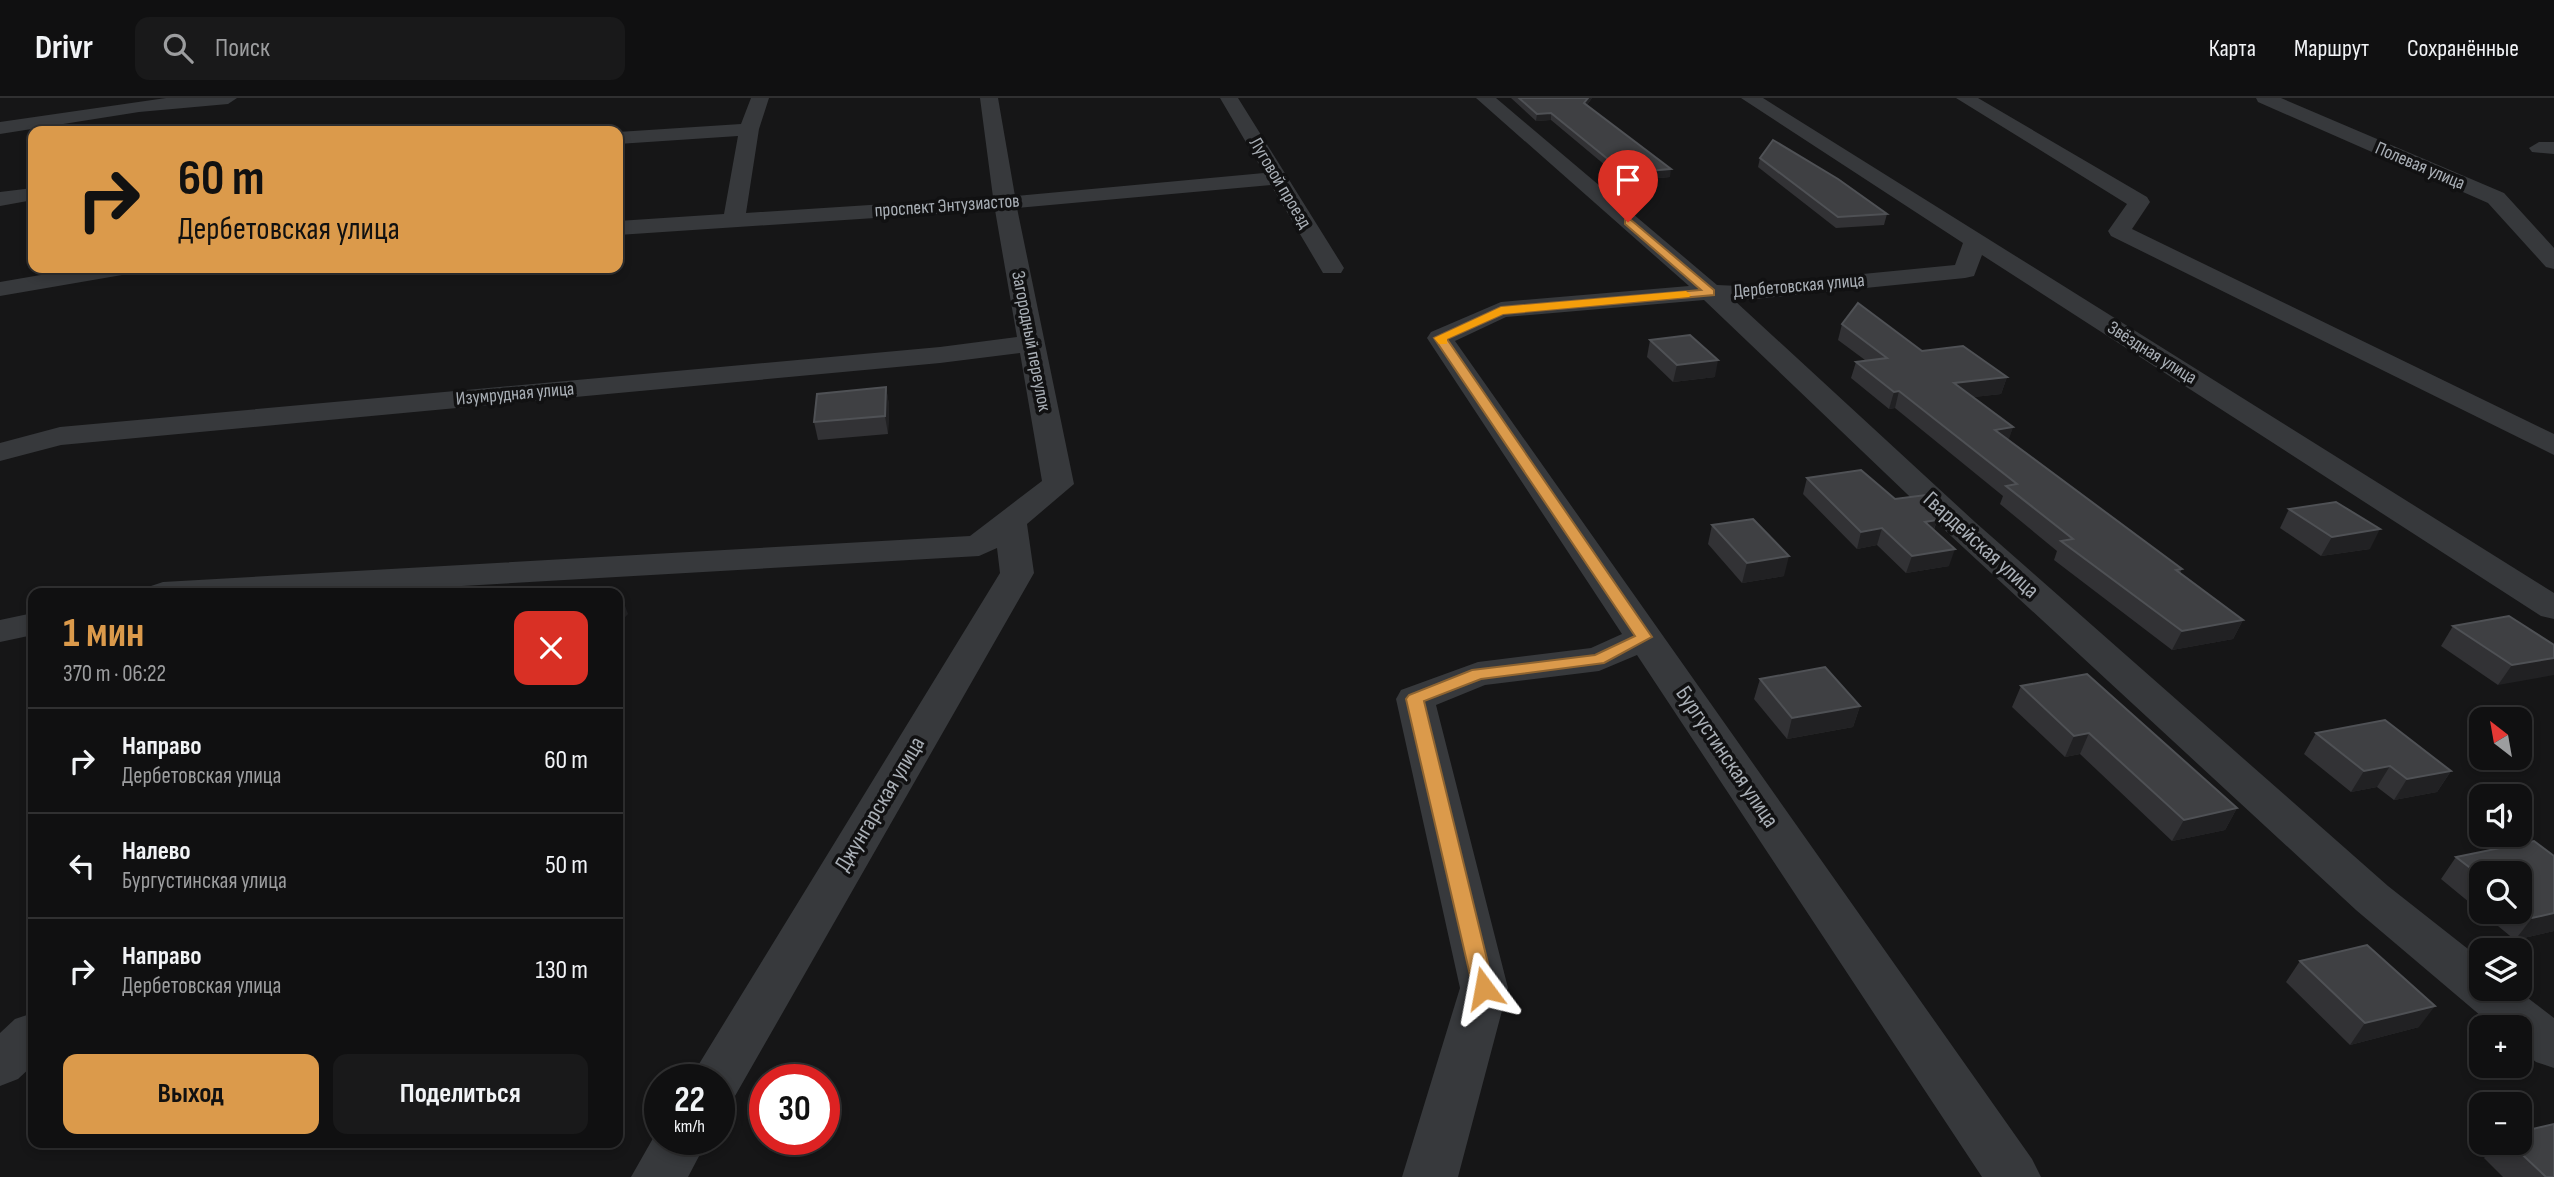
<!DOCTYPE html>
<html lang="ru">
<head>
<meta charset="utf-8">
<style>
  :root { --surface:#101011; --page:#19191a; --text:#f1f3f6; --muted:#9c9d9f; --line:#303031; --accent:#db9a4b }
  body { margin:0; font-family:"Sofia Sans Condensed",sans-serif; background:var(--page); color:var(--text); height:100vh; display:flex; flex-direction:column; font-size:26px; white-space:nowrap }
  * { box-sizing:border-box; margin:0 }
  p { font-size:23px; color:var(--muted) }
  .icon { flex:none; width:38px; height:38px; fill:none; stroke:currentColor; stroke-width:2; stroke-linecap:round; stroke-linejoin:round }
  .map { position:relative; flex:1; overflow:hidden }
  .drawer { position:absolute; left:28px; top:490px; width:595px; height:560px; display:flex; flex-direction:column; background:var(--surface); border-radius:14px; box-shadow:0 4px 10px #0003,0 0 0 2px var(--line) }
  .drawer>* { flex:none }
  .banner { position:absolute; left:28px; top:28px; width:595px; height:147px; border-radius:14px; box-shadow:0 4px 10px #0003,0 0 0 2px var(--line); background:#db9a4b; color:#111; overflow:hidden }
  .needle { width:46px; rotate:329deg }
  .fabs { position:absolute; left:2469px; top:609px; display:grid; gap:14px }
  .fabs a { display:grid; place-items:center; width:63px; height:63px; border-radius:14px; background:var(--surface); box-shadow:0 4px 10px #0003,0 0 0 2px var(--line); font-size:35px }
  .speed { position:absolute; left:644px; top:966px; display:flex; gap:14px; font-size:35px; font-weight:700; text-align:center }
  .speed>* { display:grid; place-content:center; width:91px; height:91px; border-radius:50%; background:var(--surface); box-shadow:0 4px 10px #0003,0 0 0 2px var(--line); line-height:1 }
  .speed small { font-size:18px; font-weight:400 }
  .speed .limit { border:10px solid #d22; background:#fff; color:#111 }
  .pin { position:absolute; display:grid; place-items:center; width:60px; height:60px; color:#fff; margin:-72px -30px; border-radius:50% 50% 50% 0; rotate:-45deg; box-shadow:0 0 7px #0007 }
  .pin .icon { rotate:45deg }
  .me { position:absolute; width:77px; margin:-38px; rotate:347deg; stroke-linejoin:round; filter:drop-shadow(0 0 5px #0008) }
  .turn { display:flex; align-items:center; gap:24px; height:147px; padding:0 35px; font-size:32px }
  .turn .icon { width:91px; height:91px; stroke-width:2.5 }
  .turn b { display:block; font-size:49px; line-height:60px }
  .round { display:grid; place-items:center; flex:none; width:74px; height:74px; border-radius:14px; background:var(--page) }
  .summary { display:flex; align-items:center; justify-content:space-between; height:119px; padding:0 35px }
  h1 { font-size:42px; font-weight:700; line-height:52px; color:var(--accent) }
  .action { display:flex; gap:14px; margin-top:auto; padding:14px 35px }
  .action a { flex:1; height:80px; border-radius:14px; background:var(--accent); color:#111; font-size:28px; font-weight:700; line-height:80px; text-align:center }
  .action a+a { background:var(--page); color:var(--text) }
  ul { padding:0; list-style:none }
  li { display:flex; align-items:center; gap:21px; height:105px; padding:0 35px; border-top:2px solid var(--line) }
  li div { flex:1 }
  li b { display:block; font-size:26px }
  li em { font-style:normal }
  header { display:flex; align-items:center; gap:42px; box-sizing:border-box; height:98px; padding:0 35px; background:var(--surface); border-bottom:2px solid var(--line) }
  header strong { font-size:33px }
  nav { display:flex; gap:38px; margin-inline-start:auto; font-size:24px }
  .search { width:490px; height:63px; background:var(--page); display:flex; align-items:center; gap:18px; box-sizing:border-box; padding:0 24px; border-radius:14px; color:var(--muted); font-size:26px }
  .map>svg:first-child { display:block }
  .lines { fill:none; stroke-linecap:round; stroke-linejoin:round }
  .street { fill:#37393c; fill-rule:evenodd }
  .wall { fill:#323235; fill-rule:evenodd }
  .shaded-wall { fill:#212123 }
  .building { fill:#3f4043; stroke:#4f5155; stroke-width:2 }
  .route { fill:#db9a4b; stroke:#8e6431; stroke-width:2 }
  .slow { fill:#f59e0b }
  .labels { text-anchor:middle; dominant-baseline:central; stroke-width:7; stroke-linejoin:round; paint-order:stroke }
  .far-street-label { font-size:19px; fill:#a9afb6; stroke:#111112 }
  .street-label { font-size:23px; fill:#a9afb6; stroke:#111112 }
</style>
</head>
<body>
<header>
<strong>Drivr</strong>
<div class="search"><svg class="icon" aria-label="search" viewBox="0 0 24 24"><circle cx="10" cy="10" r="6"/><path d="M15 15l6 6"/></svg>Поиск</div>
<nav><a>Карта</a><a>Маршрут</a><a>Сохранённые</a></nav>
</header>
<div class="map">
<svg width="2554" height="1079" viewBox="0 0 2554 1079">
  <rect width="100%" height="100%" fill="#161617"/>
  <g class="lines">
    <g class="street">
      <polygon points="166,0 237,0 228,6 139,14 0,36 0,24"/>
      <polygon points="751,0 769,0 759,31 746,115 993,99 980,0 998,0 1015,98 1264,75 1220,0 1238,0 1344,170 1341,175 1323,175 1271,87 1017,110 1074,386 1027,426 1034,475 735,998 719,1003 719,982 691,982 699,966 1000,475 997,450 979,458 340,495 145,495 151,488 163,484 970,438 1042,383 1020,255 940,265 61,347 0,363 0,345 60,329 940,249 1017,239 995,112 618,137 618,123 724,116 738,38 618,46 618,34 741,26"/>
      <polygon points="1476,0 1496,0 1717,187 1739,188 1955,167 1963,145 1741,0 1763,0 2554,495 2554,521 2541,518 1982,157 1974,178 1965,180 1735,203 1975,424 2388,788 2482,862 2482,891 2516,891 2554,920 2554,970 2536,964 2520,951 2520,929 2494,929 2356,812 1951,438 1704,202 1506,219 1455,243 2032,1061 2041,1079 1982,1079 1637,557 1599,573 1485,587 1436,607 1508,890 1458,1079 1402,1079 1460,890 1396,601 1401,592 1478,564 1591,550 1622,536 1427,240 1431,234 1501,204 1689,188"/>
      <polygon points="1956,0 1978,0 2147,99 2150,104 2132,131 2554,336 2554,357 2111,138 2108,133 2127,106"/>
      <polygon points="2256,0 2281,0 2504,95 2554,150 2554,171 2546,169 2488,105 2258,4"/>
      <polygon points="2539,44 2554,44 2554,56 2532,54 2529,50"/>
      <polygon points="33,90 33,102 0,108 0,94"/>
      <polygon points="81,170 134,170 131,175 122,177 0,198 0,184"/>
      <polygon points="33,515 33,537 0,544 0,522"/>
      <polygon points="33,915 33,967 18,981 0,988 0,935 15,921"/>
      <polygon points="660,1028 660,1041 708,1041 688,1079 631,1079"/>
    </g>
  </g>
  <g class="wall">
    <polygon points="1511,0 1592,0 1587,7 1670,79 1624,83 1551,22 1536,23"/>
    <polygon points="1760,60 1887,116 1884,127 1836,130 1758,69"/>
    <polygon points="1842,226 1922,253 2007,279 2001,296 1973,299 2013,329 2008,342 2182,471 2180,475 2243,522 2233,541 2172,552 2054,462 2057,453 2000,406 2003,398 1895,310 1889,311 1851,280 1856,264 1865,262 1838,242"/>
    <polygon points="1650,242 1715,279 1673,284 1647,259"/>
    <polygon points="886,289 889,307 888,336 818,342 814,324"/>
    <polygon points="1807,380 1895,401 1937,422 1934,432 1949,468 1906,475 1877,447 1857,451 1803,396"/>
    <polygon points="2289,411 2370,451 2321,458 2280,430"/>
    <polygon points="1712,427 1784,478 1742,485 1708,446"/>
    <polygon points="2453,528 2554,547 2498,587 2441,548"/>
    <polygon points="1760,581 1860,608 1853,629 1787,641 1754,601"/>
    <polygon points="2021,588 2237,710 2225,732 2172,743 2080,656 2065,659 2012,609"/>
    <polygon points="2316,635 2451,673 2437,694 2394,702 2377,689 2351,694 2304,656"/>
    <path d="M2534,743l20,15v75l-39,9 -74,-61 15,-22zM2482,775h38v39h-38z"/>
    <polygon points="2300,863 2419,929 2350,947 2286,884"/>
    <polygon points="2497,1045 2520,1045 2554,1079 2503,1079 2484,1060"/>
  </g>
  <g class="shaded-wall">
    <polygon points="1588,0 1592,0 1584,11 1584,5"/>
    <polygon points="1551,15 1551,22 1536,23 1537,16"/>
    <polygon points="1671,71 1670,79 1624,83 1625,75"/>
    <polygon points="1718,262 1715,279 1673,284 1677,267"/>
    <polygon points="2007,279 2001,296 1949,302 1954,285"/>
    <polygon points="886,289 889,307 888,336 885,318"/>
    <polygon points="1899,293 1895,310 1889,311 1894,294"/>
    <polygon points="2013,329 2007,347 1995,332"/>
    <polygon points="1937,422 1931,439 1925,424"/>
    <polygon points="1882,430 1877,447 1857,451 1861,434"/>
    <polygon points="2380,431 2370,451 2321,458 2332,439"/>
    <polygon points="1955,451 1949,468 1906,475 1912,458"/>
    <polygon points="1789,458 1784,478 1742,485 1747,465"/>
    <polygon points="621,497 628,516 618,527 618,500"/>
    <polygon points="2243,522 2233,541 2172,552 2182,533"/>
    <polygon points="2554,560 2554,577 2498,587 2512,567"/>
    <polygon points="1860,608 1853,629 1787,641 1792,620"/>
    <polygon points="2089,635 2080,656 2065,659 2074,638"/>
    <polygon points="2390,668 2377,689 2351,694 2364,673"/>
    <polygon points="2451,673 2437,694 2394,702 2407,681"/>
    <polygon points="2237,710 2225,732 2172,743 2184,722"/>
    <polygon points="2554,815 2554,833 2515,842 2532,820"/>
    <polygon points="2435,908 2419,929 2350,947 2365,925"/>
  </g>
  <g class="building">
    <polygon points="1519,0 1588,0 1584,5 1671,71 1625,75 1551,15 1537,16"/>
    <polygon points="1773,42 1838,81 1887,116 1838,119 1760,60"/>
    <polygon points="1858,205 1922,253 1963,248 2007,279 1954,285 2013,329 1995,332 2182,471 2176,472 2243,522 2182,533 2061,443 2073,441 2006,388 2017,386 1899,293 1894,294 1856,264 1887,260 1842,226"/>
    <polygon points="1690,237 1718,262 1677,267 1650,242"/>
    <polygon points="886,289 885,318 814,324 817,296"/>
    <polygon points="1861,372 1895,401 1926,397 1934,403 1937,422 1925,424 1955,451 1912,458 1882,430 1861,434 1807,380"/>
    <polygon points="2336,404 2380,431 2332,439 2289,411"/>
    <polygon points="1753,421 1789,458 1747,465 1712,427"/>
    <polygon points="561,489 610,495 555,495"/>
    <polygon points="2509,518 2554,547 2554,560 2512,567 2453,528"/>
    <polygon points="1825,569 1860,608 1792,620 1760,581"/>
    <polygon points="2087,576 2237,710 2184,722 2089,635 2074,638 2021,588"/>
    <polygon points="2385,622 2451,673 2407,681 2390,668 2364,673 2316,635"/>
    <polygon points="2534,743 2554,758 2554,815 2532,820 2520,810 2520,775 2482,775 2482,779 2456,759"/>
    <polygon points="2367,847 2435,908 2365,925 2300,863"/>
    <polygon points="2554,1026 2554,1079 2546,1079 2510,1045 2520,1045 2520,1034"/>
  </g>
  <polygon class="route" points="1625,122 1631,122 1714,192 1714,197 1503,216 1447,241 1652,539 1604,565 1481,581 1424,603 1494,890 1491,896 1484,898 1476,896 1473,890 1406,601 1409,597 1472,572 1595,557 1635,538 1434,240 1501,209 1701,192 1625,126"/>
  <polygon class="slow" points="1686,193 1691,197 1689,199 1503,216 1447,241 1447,246 1439,246 1434,240 1501,209"/>
  <g class="labels">
    <g class="far-street-label">
      <text transform="translate(2420 68) rotate(23)">Полевая улица</text>
      <text transform="translate(1280 85) rotate(59)">Луговой проезд</text>
      <text transform="translate(947 108) rotate(-4)">проспект Энтузиастов</text>
      <text transform="translate(1799 188) rotate(-5)">Дербетовская улица</text>
      <text transform="translate(1031 243) rotate(79)">Загородный переулок</text>
      <text transform="translate(2152 255) rotate(32)">Звёздная улица</text>
      <text transform="translate(515 296) rotate(-5)">Изумрудная улица</text>
    </g>
    <g class="street-label">
      <text transform="translate(1981 447) rotate(42)">Гвардейская улица</text>
      <text transform="translate(1727 659) rotate(56)">Бургустинская улица</text>
      <text transform="translate(880 706) rotate(-59)">Джунгарская улица</text>
    </g>
  </g>
</svg>
<div class="fabs">
<a><svg class="needle" viewBox="-14 -14 28 28"><path d="M0-13l5 13h-10z" fill="#e53935"/><path d="M0 13l5-13h-10z" fill="#9c9d9f"/></svg></a>
<a><svg class="icon" aria-label="sound" viewBox="0 0 24 24"><path d="M4 9h4l5-4v14l-5-4H4zM17 9q2 3 0 6"/></svg></a>
<a><svg class="icon" aria-label="search" viewBox="0 0 24 24"><circle cx="10" cy="10" r="6"/><path d="M15 15l6 6"/></svg></a>
<a><svg class="icon" aria-label="layers" viewBox="0 0 24 24"><path d="M12 4l9 5-9 5-9-5zM3 14l9 5 9-5"/></svg></a>
<a>+</a>
<a>−</a>
</div>
<div class="speed"><div>22<small>km/h</small></div><div class="limit">30</div></div>
<div class="pin" style="left:1628px;top:124px;background:#d93025"><svg class="icon" aria-label="arrive" viewBox="0 0 24 24"><path d="M6 21V4h12l-3 4 3 4H6"/></svg></div>
<svg class="me" style="left:1484px;top:890px" viewBox="-20 -20 40 40"><path d="M0-17L14 15 0 8-14 15z" fill="#db9a4b" stroke="#fff" stroke-width="4"/></svg>
<div class="banner">
<div class="turn"><svg class="icon" aria-label="right" viewBox="0 0 24 24"><path d="M7 20v-9h11M14 6l5 5-5 5"/></svg><div><b>60 m</b>Дербетовская улица</div></div>
</div>
<section class="drawer">
<div class="summary"><div><h1>1 мин</h1><p>370 m · 06:22</p></div><a class="round" style="background:#d93025;color:#fff"><svg class="icon" aria-label="close" viewBox="0 0 24 24"><path d="M6 6l12 12M18 6L6 18"/></svg></a></div>
<ul>
<li><svg class="icon" aria-label="right" viewBox="0 0 24 24"><path d="M7 20v-9h11M14 6l5 5-5 5"/></svg><div><b>Направо</b><p>Дербетовская улица</p></div><em>60 m</em></li>
<li><svg class="icon" aria-label="left" viewBox="0 0 24 24"><path d="M17 20v-9H6M10 6l-5 5 5 5"/></svg><div><b>Налево</b><p>Бургустинская улица</p></div><em>50 m</em></li>
<li><svg class="icon" aria-label="right" viewBox="0 0 24 24"><path d="M7 20v-9h11M14 6l5 5-5 5"/></svg><div><b>Направо</b><p>Дербетовская улица</p></div><em>130 m</em></li>
</ul>
<div class="action"><a>Выход</a><a>Поделиться</a></div>
</section>
</div>
</body>
</html>
